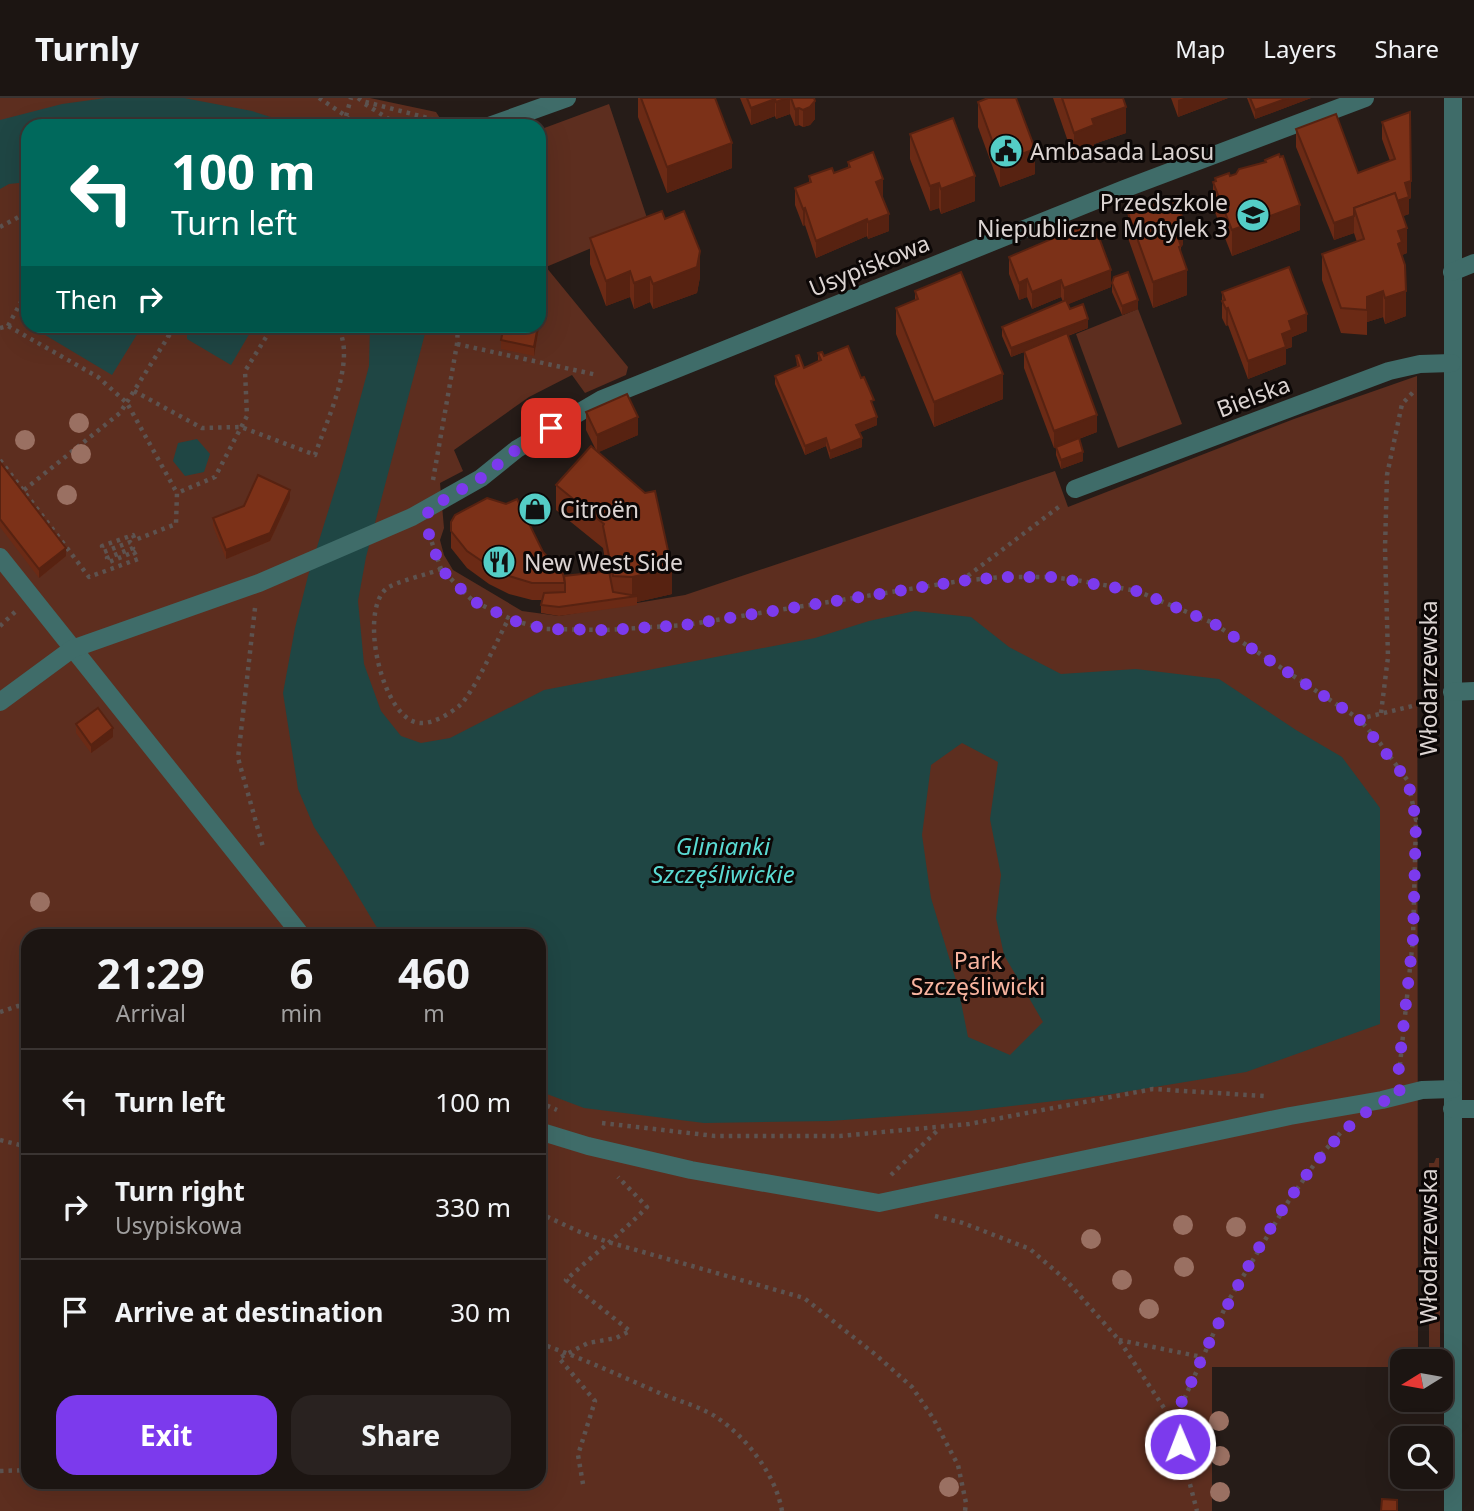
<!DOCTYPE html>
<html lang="en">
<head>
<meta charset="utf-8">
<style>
  :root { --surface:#1c1512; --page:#292220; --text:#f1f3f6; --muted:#a09f9f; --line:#3a3432; --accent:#7c3aed }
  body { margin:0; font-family:"Noto Sans",sans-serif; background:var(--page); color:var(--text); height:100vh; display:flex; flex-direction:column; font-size:26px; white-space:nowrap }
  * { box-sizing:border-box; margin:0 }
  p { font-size:23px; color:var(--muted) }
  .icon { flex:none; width:38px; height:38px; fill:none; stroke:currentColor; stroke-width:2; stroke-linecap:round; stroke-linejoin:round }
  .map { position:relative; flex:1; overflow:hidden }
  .details { position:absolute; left:21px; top:831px; width:525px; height:560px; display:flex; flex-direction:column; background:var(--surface); border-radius:21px; box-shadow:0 7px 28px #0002,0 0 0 2px var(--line) }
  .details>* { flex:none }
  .hud { position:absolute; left:21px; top:21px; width:525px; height:214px; border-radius:21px; box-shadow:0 7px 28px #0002,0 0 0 2px var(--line); background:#00695c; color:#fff; overflow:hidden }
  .needle { width:46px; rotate:259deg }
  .fabs { position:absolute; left:1390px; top:1251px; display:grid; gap:14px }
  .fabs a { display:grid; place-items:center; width:63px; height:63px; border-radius:14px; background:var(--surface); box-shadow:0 7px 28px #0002,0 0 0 2px var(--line); font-size:35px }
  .pin { position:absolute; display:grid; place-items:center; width:60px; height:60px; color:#fff; margin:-30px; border-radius:14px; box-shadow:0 4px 10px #0006 }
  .me { position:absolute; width:77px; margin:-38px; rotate:359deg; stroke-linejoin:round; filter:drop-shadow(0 0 5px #0008) }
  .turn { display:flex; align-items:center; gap:24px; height:147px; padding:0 35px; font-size:32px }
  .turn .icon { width:91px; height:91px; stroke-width:2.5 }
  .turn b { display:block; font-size:49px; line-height:60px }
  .then { display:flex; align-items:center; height:66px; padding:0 35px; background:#0003; gap:14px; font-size:26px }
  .eta { display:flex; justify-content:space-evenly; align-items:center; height:119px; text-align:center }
  .eta b { font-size:42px; font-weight:700; line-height:49px }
  .button { display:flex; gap:14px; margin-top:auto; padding:14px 35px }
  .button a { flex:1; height:80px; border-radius:21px; background:var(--accent); color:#fff; font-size:28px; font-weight:700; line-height:80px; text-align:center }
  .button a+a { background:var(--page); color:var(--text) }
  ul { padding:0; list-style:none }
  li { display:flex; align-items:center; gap:21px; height:105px; padding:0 35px; border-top:2px solid var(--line) }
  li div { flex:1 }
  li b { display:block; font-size:26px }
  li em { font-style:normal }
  header { display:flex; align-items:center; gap:42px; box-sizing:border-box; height:98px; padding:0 35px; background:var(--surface); border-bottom:2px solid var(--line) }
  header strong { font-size:33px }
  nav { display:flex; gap:38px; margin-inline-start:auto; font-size:24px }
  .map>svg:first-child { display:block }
  .green { fill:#5d2e1f; fill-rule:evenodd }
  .water { fill:#1f4644; fill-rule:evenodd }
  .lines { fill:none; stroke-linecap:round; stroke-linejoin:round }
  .path { stroke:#5d5350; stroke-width:4.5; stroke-dasharray:3.5 5; stroke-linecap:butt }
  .minor { stroke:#3f6c69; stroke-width:18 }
  .tree { fill:#9a7062 }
  .wall { fill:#6b2a15 }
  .shaded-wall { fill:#572211 }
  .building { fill:#7c3118; stroke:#572211; stroke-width:2 }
  .route { stroke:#7c3aed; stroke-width:12; stroke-dasharray:0 21.6 }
  .labels { text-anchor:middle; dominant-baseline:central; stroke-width:6; stroke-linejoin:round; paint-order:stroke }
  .poi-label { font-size:23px; fill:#dcd4d2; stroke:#0c0706; text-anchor:start }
  .street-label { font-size:23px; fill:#dcd4d2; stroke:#0c0706 }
  .park-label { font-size:23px; fill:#f8b49f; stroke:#0c0706 }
  .water-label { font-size:24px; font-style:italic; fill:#5adad3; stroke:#0c0706 }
</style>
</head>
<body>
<header>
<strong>Turnly</strong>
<nav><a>Map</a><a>Layers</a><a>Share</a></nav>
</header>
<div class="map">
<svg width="1474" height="1413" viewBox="0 0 1474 1413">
  <rect width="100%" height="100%" fill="#261c18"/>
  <g class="green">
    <path d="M0,0h370l66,14 9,14h-417v200h511v-196l70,-26 40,120 -103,43 82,100 -2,8 -41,18 -13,-18 -43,22 -75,53 9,21 -23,12 4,45 -4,12 4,15 9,15 69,41 37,5 126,-21 370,-124 13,36 226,-88 123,-43 1,985 -16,1v5h-190v144h-1212zM28,838h511v546h-511z"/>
    <polygon points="1138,211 1182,326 1118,350 1076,236"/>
    <polygon points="1436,1060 1439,1060 1439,1108 1429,1120 1429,1065 1434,1065"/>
    <polygon points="1429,1199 1440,1213 1440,1263 1429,1263"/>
  </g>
  <g class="water">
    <polygon points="106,0 184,0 252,13 299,28 28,28 28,84 9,86 0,91 0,22 62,6"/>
    <polygon points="30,228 137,228 141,230 112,277"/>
    <polygon points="187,228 254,228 231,267 187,241"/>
    <path d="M370,228h57l-61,231 -8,44 6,63 17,47 20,25 20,7 29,-5 94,-48 271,-52 54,-17 46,-10 56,6 38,30 52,27 75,-5 83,10 77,51 46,27 38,51v216l-134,48 -140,23 -137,16 -139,10 -126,2 -120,-15 -45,-17v-155h-157l-39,-65 -29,-44 -16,-38 -15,-96 12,-65 13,-52 33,-106 28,-104zM962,645l36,19 -8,57 11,56 -5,43 8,37 39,67 -33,33 -42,-18 -10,-50 -27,-89 -9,-63 9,-70z"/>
    <polygon points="197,341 210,356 204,374 185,378 173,363 178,345"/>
  </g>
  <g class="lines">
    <g class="path">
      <polyline points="319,0 346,18 355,28"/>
      <polyline points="358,0 362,3 459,28"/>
      <polyline points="365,6 400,28"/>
      <polyline points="346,18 351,0"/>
      <polyline points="0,129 28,114"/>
      <polyline points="8,228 28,191"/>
      <polyline points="152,228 169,238"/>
      <polyline points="0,230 8,228 98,279 127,305 177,395"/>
      <polyline points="457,246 597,277"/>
      <path d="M134,293l68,37 39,-1 74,28c11,-34 43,-96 22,-129"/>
      <polyline points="0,362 89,479 138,461 134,454 109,464 107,460 133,450 130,444 104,454 102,448 133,437 135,442 176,426 177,395 215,379 247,318 245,273 273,228"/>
      <polyline points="433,382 457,246 458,228"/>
      <polyline points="24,392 120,315 175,228"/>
      <polyline points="429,436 441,471 473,503 515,523 545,531 606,532 685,527 960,483 1002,479 1051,479 1076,482 1137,493 1213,525 1359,621 1380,645 1408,683 1416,722 1422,722"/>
      <path d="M441,471c-12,5 -47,13 -55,20 -28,24 -3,132 34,134 13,1 29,-9 39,-17 15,-13 39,-68 50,-88"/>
      <polyline points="961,483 1060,408"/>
      <polyline points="255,510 238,660 263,749"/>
      <polyline points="0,528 15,514"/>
      <polyline points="1381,615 1388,559 1385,450 1387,377 1402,306 1416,291"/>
      <polyline points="1359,621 1421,606"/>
      <polyline points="0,914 18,908 28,909"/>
      <polyline points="1399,976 1413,841 1416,722"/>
      <polyline points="539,1004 557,1012"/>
      <polyline points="602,1025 715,1038 840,1038 969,1026 1153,991 1264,998"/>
      <polyline points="0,1042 28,1049"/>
      <polyline points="891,1077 940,1030"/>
      <polyline points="539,1115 580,1134 608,1144 804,1200 876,1257 912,1289 933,1320 958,1367 966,1405 965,1413"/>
      <polyline points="935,1118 963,1125 1030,1151 1067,1183 1119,1242 1174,1325 1197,1413"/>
      <polyline points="1119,1242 1202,1259"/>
      <path d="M539,1245c43,15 84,34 125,52 18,7 40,13 55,24 29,20 57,57 63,92"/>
      <polyline points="1174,1324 1227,1205 1288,1104 1320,1058 1342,1033"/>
      <polyline points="0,1373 28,1372"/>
      <path d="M583,1386l-5,-29 17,-54 -36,-43 29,-15 28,-5 14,-7 -64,-51c27,-25 56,-47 81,-73l-29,-30"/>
    </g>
    <g class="minor">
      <polyline points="1453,0 1453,1413"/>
      <polyline points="489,28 567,0"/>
      <polyline points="1452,174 1474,165"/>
      <polyline points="1075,391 1389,273 1420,266 1452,265"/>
      <polyline points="0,459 302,838"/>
      <polyline points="1452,594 1474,593"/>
      <polyline points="0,604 72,551 259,485 412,419 481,380 517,351 602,301 1124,91 1365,0"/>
      <polyline points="1452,1011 1474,1011"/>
      <polyline points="539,1033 588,1048 691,1072 879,1105 1290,1018 1382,1002 1422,992 1453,991"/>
    </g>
  </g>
  <g class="tree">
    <circle cx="79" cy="325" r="10"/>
    <circle cx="25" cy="342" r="10"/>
    <circle cx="81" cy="356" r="10"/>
    <circle cx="67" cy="397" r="10"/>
    <circle cx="40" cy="804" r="10"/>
    <circle cx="1183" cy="1127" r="10"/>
    <circle cx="1236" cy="1129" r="10"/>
    <circle cx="1091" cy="1141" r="10"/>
    <circle cx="1184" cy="1169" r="10"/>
    <circle cx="1122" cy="1182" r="10"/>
    <circle cx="1149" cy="1211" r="10"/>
    <circle cx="1219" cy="1323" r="10"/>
    <circle cx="1220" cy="1358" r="10"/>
    <circle cx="949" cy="1389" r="10"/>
    <circle cx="1220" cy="1394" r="10"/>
  </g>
  <g class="wall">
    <polygon points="638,0 715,0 732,70 667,95 638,19"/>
    <polygon points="740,0 814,0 815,21 810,27 803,29 799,27 795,28 790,16 776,21 775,18 751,27"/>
    <polygon points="1053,0 1123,0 1126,35 1094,46 1094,53 1074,61"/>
    <polygon points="1171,0 1228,0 1178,19"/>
    <polygon points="1247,0 1311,0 1255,21"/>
    <polygon points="978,4 1035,76 1000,89 978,29"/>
    <polygon points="1382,24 1411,100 1409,101 1409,116 1403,118 1407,155 1402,157 1406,218 1385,226 1383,219 1367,224 1367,237 1341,235 1322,182 1322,156 1357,144 1354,135 1334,142 1296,49 1296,31 1358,75 1390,63 1382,41"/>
    <polygon points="910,36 975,103 941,116 939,110 930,113 910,61"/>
    <polygon points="1265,62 1300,132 1232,158 1213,109 1213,84 1215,83 1215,80 1230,78 1265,64"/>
    <polygon points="848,64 883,98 882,99 889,133 868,141 867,138 816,160 805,127 803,128 795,107 795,90 809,85 809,78 834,75 848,70"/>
    <polygon points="1128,115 1183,147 1181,148 1181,155 1187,197 1153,210 1128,140"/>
    <polygon points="665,121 700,179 697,195 653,211 650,204 634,211 630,199 606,208 590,166 590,140"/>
    <polygon points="1009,159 1111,189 1068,206 1070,211 1088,230 1068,238 1097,334 1079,341 1083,363 1061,371 1056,357 1056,349 1054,350 1024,270 1024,254 1011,259 1002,238 1002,229 1063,204 1061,199 1032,211 1027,199 1019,202 1009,176"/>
    <polygon points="1112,185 1138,211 1122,217 1112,194"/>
    <polygon points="915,193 1003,301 934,329 896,236 896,210 915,202"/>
    <polygon points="1222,194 1307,233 1292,239 1292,249 1286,251 1286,266 1248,281 1228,227 1226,228 1222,220"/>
    <polygon points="539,229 534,258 501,251 501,242"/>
    <polygon points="818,255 824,258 874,310 877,327 860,334 862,349 830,361 826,348 805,357 775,286 775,278 797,269 796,258 804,270 818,264"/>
    <polygon points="586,314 638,337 598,354 672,496 637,504 637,507 559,518 541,515 541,507 542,502 532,502 509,496 489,486 467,470 451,450 451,424 543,454 564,478 607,473 603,450 556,412 556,387 596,352 586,332"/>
    <polygon points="0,364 66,458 39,480 0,429"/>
    <polygon points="290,400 270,443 226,461 213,428 213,420"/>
    <polygon points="76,626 113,639 91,655 76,635"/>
  </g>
  <g class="shaded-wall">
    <polygon points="787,0 790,0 790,16 776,21 776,4"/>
    <polygon points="1184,0 1228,0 1178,19 1178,2"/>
    <polygon points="1288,0 1311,0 1255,21 1255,12"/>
    <polygon points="775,1 775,18 751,27 751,10"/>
    <polygon points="815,3 815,21 810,27 803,29 803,12"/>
    <polygon points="1126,9 1126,35 1094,46 1094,53 1074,61 1074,35 1092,21"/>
    <polygon points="799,10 799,27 795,28 795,11"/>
    <polygon points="732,45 732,70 667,95 667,69"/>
    <polygon points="1035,51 1035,76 1000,89 1000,64"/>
    <polygon points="975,78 975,103 941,116 941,91"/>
    <polygon points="883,81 883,98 876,101 876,84"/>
    <polygon points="1411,83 1411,100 1409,101 1409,116 1361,133 1405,85"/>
    <polygon points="939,85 939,110 930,113 930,88"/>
    <polygon points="1300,107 1300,132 1232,158 1232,132"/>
    <polygon points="805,110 805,127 803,128 803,111"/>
    <polygon points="889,116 889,133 868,141 868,124"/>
    <polygon points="1354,118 1354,135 1334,142 1334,125"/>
    <polygon points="867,121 867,138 816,160 816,143"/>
    <polygon points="1183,122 1183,147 1173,151 1173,126"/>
    <polygon points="1407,130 1407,155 1402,157 1402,170 1398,172 1398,133"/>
    <polygon points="700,153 700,179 697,195 653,211 653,186"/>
    <polygon points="1111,172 1111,189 1064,208 1064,190"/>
    <polygon points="1187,172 1187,197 1153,210 1153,184"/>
    <polygon points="630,173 630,199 606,208 606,183"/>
    <polygon points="650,179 650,204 634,211 634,185"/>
    <polygon points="1027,181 1027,199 1019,202 1019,185"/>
    <polygon points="1061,182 1061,199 1032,211 1032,194"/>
    <polygon points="1383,193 1383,219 1367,224 1367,199"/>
    <polygon points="1406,193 1406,218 1385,226 1385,200"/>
    <polygon points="1138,202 1138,211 1122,217 1122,208"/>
    <polygon points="1228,210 1228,227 1226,228 1226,211"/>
    <polygon points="1307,216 1307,233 1292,239 1292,249 1286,251 1286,266 1248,281 1248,263 1289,223"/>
    <polygon points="539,220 539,229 534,258 534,249 538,228 539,228"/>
    <polygon points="1088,221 1088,230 1011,259 1011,250"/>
    <polygon points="1003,276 1003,301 934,329 934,304"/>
    <polygon points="1097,317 1097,334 1054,350 1054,333"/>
    <polygon points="638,319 638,337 597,355 597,337"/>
    <polygon points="877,319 877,327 856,336 856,327"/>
    <polygon points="826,340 826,348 805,357 805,348"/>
    <polygon points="862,340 862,349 830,361 830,353"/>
    <polygon points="1083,354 1083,363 1061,371 1061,362"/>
    <polygon points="290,392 290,400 270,443 226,461 226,452"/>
    <polygon points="66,450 66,458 39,480 39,471"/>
    <polygon points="672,471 672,496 637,504 637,498 632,499 632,479"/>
    <polygon points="113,630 113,639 91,655 91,647"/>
  </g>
  <g class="building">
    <polygon points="641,0 715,0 732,45 667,69"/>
    <polygon points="747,0 787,0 776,4 775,1 751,10"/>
    <polygon points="791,0 814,0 815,3 810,9 803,12 799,10 795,11"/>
    <polygon points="988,0 1016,0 1035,51 1000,64 978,4"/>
    <polygon points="1062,0 1123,0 1126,9 1092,21 1094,27 1074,35"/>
    <polygon points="1250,0 1288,0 1255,12"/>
    <polygon points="1410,14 1411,83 1405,85 1409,99 1397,103 1395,95 1354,110 1354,118 1334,125 1296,31 1336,16 1358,75 1395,61 1382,24"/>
    <polygon points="953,20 975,78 941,91 939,85 930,88 910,36"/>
    <polygon points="873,54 883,81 876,84 889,116 868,124 867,121 816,143 805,110 803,111 795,90 811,84 809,78 832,70 834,75 850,69 848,64"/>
    <polygon points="1279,56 1280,59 1283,58 1300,107 1232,132 1213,84 1216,83 1215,80 1229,75 1230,78 1236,76 1239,71 1266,64 1265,62"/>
    <polygon points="1395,95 1407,130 1398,133 1402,144 1398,146 1405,167 1406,193 1385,200 1383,193 1367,199 1367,212 1341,210 1322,156 1364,141 1354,110"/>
    <polygon points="1175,98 1183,122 1173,126 1181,148 1179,149 1187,172 1153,184 1128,115"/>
    <polygon points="662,113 665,121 684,113 700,153 697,169 653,186 650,179 634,185 630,173 606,183 590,140"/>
    <polygon points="1089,125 1093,135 1097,134 1111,172 1064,190 1061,182 1032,194 1027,181 1019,185 1009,159"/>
    <polygon points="1289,169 1307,216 1289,223 1292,232 1282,236 1286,249 1248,263 1228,210 1226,211 1222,203 1225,202 1222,194"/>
    <polygon points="961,174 1003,276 934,304 896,210 918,201 915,193"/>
    <polygon points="1128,174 1138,202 1122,208 1112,185 1114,179"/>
    <polygon points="1066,202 1070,211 1083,206 1088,221 1011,250 1002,229"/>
    <polygon points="504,228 538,228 534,249 501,242"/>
    <polygon points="1067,235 1097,317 1054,333 1024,253"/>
    <polygon points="848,248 861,280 864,279 874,302 871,303 877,319 856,327 862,340 830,353 826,340 805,348 775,278 799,268 796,258 799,257 804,270 821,262 818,255 822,254 824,258"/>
    <polygon points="627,296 638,319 597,337 586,314"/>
    <polygon points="1079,340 1083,354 1061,362 1056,349"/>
    <polygon points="591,348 645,395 655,393 672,471 632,479 613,478 603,428 604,426 556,387"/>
    <polygon points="0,364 66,450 39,471 0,421"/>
    <polygon points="258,377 290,392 270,435 226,452 213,420 244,408"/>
    <polygon points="487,400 506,406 517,401 543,454 563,476 565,485 532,485 509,478 489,468 467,453 451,433 451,424 455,417"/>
    <polygon points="609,473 613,494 637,498 559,509 541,507 544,495 565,494 565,485 564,478"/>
    <polygon points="98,610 113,630 91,647 76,626"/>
    <polygon points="1382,1401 1397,1402 1397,1413 1381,1413"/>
  </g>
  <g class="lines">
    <path class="route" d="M551,330l-34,21 -36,29 -53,31 1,26 12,34 32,32 42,20 30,8 61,1 79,-5 275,-44 42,-4h49l86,14 76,32 146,96 49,62 8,39 -3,119 -15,137 2,19c-81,21 -173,205 -205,279 -4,10 -21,40 -21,49 0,6 4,15 6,21"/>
  </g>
  <defs>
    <symbol id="civic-disc" viewBox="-11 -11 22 22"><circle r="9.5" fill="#54cdc6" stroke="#0c0706"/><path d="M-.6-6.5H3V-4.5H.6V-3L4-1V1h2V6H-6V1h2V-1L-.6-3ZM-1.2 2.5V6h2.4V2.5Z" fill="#111"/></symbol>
    <symbol id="school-disc" viewBox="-11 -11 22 22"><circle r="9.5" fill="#54cdc6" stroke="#0c0706"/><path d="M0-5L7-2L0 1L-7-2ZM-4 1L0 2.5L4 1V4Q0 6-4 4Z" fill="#111"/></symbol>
    <symbol id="shop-disc" viewBox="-11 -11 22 22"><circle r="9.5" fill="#54cdc6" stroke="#0c0706"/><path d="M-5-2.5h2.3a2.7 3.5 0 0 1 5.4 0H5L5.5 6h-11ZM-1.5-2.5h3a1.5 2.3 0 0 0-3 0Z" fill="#111"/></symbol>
    <symbol id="restaurant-disc" viewBox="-11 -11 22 22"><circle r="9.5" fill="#54cdc6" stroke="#0c0706"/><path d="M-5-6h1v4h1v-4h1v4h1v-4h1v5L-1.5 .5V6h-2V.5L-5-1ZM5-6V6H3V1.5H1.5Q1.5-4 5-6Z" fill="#111"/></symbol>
  </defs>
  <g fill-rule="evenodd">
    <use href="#civic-disc" x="987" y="34" width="38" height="38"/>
    <use href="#school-disc" x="1234" y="98" width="38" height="38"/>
    <use href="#shop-disc" x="516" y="392" width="38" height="38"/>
    <use href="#restaurant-disc" x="480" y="445" width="38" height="38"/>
  </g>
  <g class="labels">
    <g class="poi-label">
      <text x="1030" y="53">Ambasada Laosu</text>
      <text x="1228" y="104" text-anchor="end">Przedszkole<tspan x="1228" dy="26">Niepubliczne Motylek 3</tspan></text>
      <text x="560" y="411">Citroën</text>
      <text x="524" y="464">New West Side</text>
    </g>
    <g class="street-label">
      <text transform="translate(869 167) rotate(-22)">Usypiskowa</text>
      <text transform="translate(1253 298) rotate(-21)">Bielska</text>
      <text transform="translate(1428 580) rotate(-90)">Włodarzewska</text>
      <text transform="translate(1428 1148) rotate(-90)">Włodarzewska</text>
    </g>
    <g class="park-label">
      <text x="978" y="862">Park<tspan x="978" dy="26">Szczęśliwicki</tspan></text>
    </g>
    <g class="water-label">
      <text x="723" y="747">Glinianki<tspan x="723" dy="28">Szczęśliwickie</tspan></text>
    </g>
  </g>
</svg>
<div class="fabs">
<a><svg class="needle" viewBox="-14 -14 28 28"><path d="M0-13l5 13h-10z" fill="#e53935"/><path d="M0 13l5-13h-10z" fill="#a09f9f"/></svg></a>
<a><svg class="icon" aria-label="search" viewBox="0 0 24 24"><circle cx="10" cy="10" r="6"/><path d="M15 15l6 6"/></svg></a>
</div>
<div class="pin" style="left:551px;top:330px;background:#d93025"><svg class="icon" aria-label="arrive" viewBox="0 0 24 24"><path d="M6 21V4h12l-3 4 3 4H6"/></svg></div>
<svg class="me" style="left:1180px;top:1346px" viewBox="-20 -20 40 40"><circle r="17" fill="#7c3aed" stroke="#fff" stroke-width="3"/><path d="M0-11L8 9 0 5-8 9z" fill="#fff"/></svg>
<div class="hud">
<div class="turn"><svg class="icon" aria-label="left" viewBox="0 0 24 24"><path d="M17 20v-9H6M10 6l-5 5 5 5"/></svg><div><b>100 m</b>Turn left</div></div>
<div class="then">Then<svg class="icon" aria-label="right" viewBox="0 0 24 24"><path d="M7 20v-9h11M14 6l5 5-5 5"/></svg></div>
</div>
<section class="details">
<div class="eta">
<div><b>21:29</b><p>Arrival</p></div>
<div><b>6</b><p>min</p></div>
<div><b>460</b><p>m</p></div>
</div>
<ul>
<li><svg class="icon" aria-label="left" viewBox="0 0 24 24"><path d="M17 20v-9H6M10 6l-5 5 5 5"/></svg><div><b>Turn left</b></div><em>100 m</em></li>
<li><svg class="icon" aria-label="right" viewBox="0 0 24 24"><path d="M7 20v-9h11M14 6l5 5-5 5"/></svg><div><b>Turn right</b><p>Usypiskowa</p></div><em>330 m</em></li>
<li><svg class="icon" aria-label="arrive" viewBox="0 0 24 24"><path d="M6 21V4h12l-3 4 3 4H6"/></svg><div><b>Arrive at destination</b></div><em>30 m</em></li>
</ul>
<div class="button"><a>Exit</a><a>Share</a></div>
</section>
</div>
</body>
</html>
